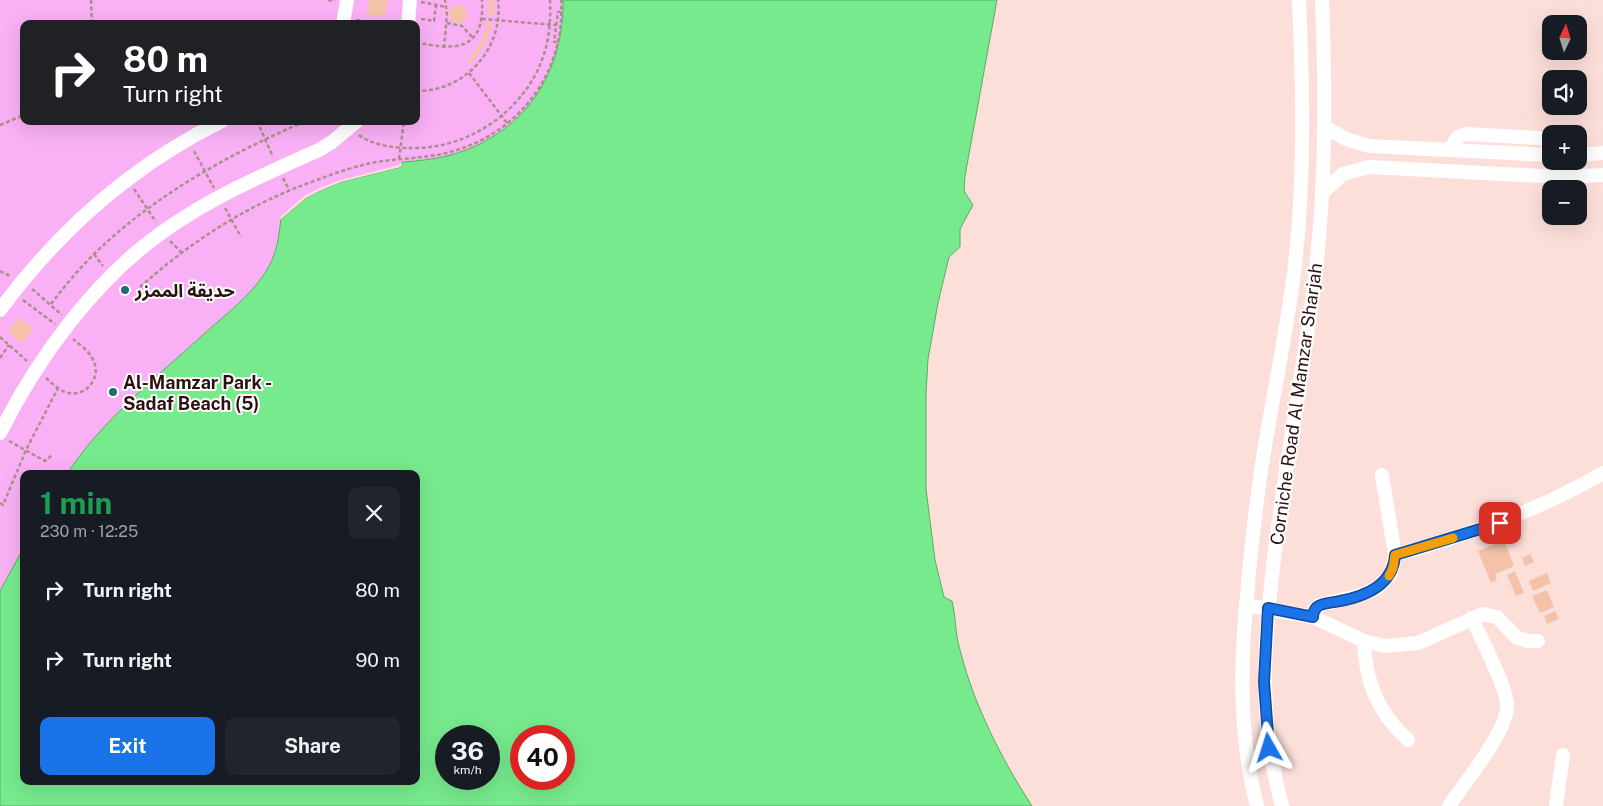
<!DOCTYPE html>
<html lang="en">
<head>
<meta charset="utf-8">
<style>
  :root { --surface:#171b24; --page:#20242c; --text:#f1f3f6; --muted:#9ea1a6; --accent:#1a73e8 }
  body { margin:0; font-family:"Public Sans","Noto Sans Arabic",sans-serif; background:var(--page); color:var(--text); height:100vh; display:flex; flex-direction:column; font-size:19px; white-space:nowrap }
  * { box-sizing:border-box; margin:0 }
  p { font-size:16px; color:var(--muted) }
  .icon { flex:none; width:28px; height:28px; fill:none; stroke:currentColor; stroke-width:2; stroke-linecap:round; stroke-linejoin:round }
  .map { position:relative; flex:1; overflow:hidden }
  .sheet { position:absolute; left:20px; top:470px; width:400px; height:315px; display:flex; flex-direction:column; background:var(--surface); border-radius:10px; box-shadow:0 5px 20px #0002 }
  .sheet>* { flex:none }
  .banner { position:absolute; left:20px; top:20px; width:400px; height:105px; border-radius:10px; box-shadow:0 5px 20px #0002; background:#202124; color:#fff; overflow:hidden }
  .needle { width:32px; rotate:4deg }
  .tools { position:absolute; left:1542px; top:15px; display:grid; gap:10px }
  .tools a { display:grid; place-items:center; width:45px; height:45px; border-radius:10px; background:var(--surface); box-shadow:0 5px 20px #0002; font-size:25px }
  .speed { position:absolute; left:435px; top:725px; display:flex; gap:10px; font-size:25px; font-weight:700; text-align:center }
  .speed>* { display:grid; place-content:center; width:65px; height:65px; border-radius:50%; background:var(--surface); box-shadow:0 5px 20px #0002; line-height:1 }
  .speed small { font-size:12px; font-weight:400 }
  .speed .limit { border:8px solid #d22; background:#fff; color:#111 }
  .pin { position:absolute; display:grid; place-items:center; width:42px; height:42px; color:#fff; margin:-21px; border-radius:10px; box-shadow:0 2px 8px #0006 }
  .me { position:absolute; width:55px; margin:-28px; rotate:354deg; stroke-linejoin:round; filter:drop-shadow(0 0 4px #0008) }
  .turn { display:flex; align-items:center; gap:18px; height:105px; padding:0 20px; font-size:22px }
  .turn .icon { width:65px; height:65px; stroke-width:2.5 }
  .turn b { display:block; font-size:35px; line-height:42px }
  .round { display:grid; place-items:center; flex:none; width:52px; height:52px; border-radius:10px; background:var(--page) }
  .headline { display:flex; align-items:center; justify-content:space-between; height:85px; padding:0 20px }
  h1 { font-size:30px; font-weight:700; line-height:38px; color:#1e9e55 }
  .action { display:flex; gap:10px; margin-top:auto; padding:10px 20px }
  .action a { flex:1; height:58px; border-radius:10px; background:var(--accent); color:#fff; font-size:20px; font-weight:700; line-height:58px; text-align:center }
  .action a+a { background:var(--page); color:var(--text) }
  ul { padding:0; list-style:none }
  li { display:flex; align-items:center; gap:15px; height:70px; padding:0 20px }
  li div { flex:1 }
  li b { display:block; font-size:19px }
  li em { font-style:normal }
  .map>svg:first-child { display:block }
  .green { fill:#f9b0f5; fill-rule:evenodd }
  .water { fill:#77ea8d; stroke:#60a967; fill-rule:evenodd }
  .pier { fill:#fddfda }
  .building { fill:#f3c2a9 }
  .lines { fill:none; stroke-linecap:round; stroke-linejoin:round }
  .path { stroke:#ab8f8b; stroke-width:2.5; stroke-dasharray:4 2.5; stroke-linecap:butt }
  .minor { stroke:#fff; stroke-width:14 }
  .route-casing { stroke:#114b97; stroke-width:12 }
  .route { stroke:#1a73e8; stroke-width:9 }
  .slow { stroke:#f59e0b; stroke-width:9 }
  .poi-dot { fill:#1f6a74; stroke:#fff; stroke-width:2 }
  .labels { text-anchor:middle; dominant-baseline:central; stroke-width:4; stroke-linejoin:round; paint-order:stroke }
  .poi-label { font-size:18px; font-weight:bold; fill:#2b120f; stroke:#fff; text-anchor:start }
  .street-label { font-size:18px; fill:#2b120f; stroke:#fff }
</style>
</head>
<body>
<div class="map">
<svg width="1603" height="806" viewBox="0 0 1603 806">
  <rect width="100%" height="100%" fill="#fddfda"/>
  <path class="green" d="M0,0h563c1,74 -39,134 -111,155 -16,4 -33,5 -50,7l-1,5 -120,52c-2,14 -3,28 -9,41 -13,29 -43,52 -67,73 -45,41 -105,89 -138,141h-43v73l-24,44zM24,24h392v97h-392z"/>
  <path class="water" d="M563,0h434l-32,176 -1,15 9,14 -13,24v18l-11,10 -11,46 -10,56 -2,35v95l9,71 9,37 8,4c4,16 3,33 8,49 14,55 41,108 72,156h-1032v-215l24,-44v234h392v-307h-349c33,-52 93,-100 138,-141 24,-21 54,-44 67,-73 6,-13 7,-27 9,-41l25,-21 16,-8 19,-8 60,-15 1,-5c17,-1 33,-3 49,-7 73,-21 113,-81 112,-155zM446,736h43v43h-43zM521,736h43v43h-43z"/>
  <polygon class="pier" points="402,162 401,167 341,182 322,190 306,198 281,219 279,218 304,196 321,187 341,180 399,165"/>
  <g class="building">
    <polygon points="369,0 387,0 385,17 367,15"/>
    <polygon points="488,0 494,0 494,15 488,14"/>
    <circle cx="458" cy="14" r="9"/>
    <polygon points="488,21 493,22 486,43 471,64 468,61 482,40"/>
    <polygon points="19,318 33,329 22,343 8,332"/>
    <polygon points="1504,540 1514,566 1495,574 1497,580 1491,583 1478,551"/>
    <polygon points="1530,554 1534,562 1525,566 1522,558"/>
    <polygon points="1515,571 1524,593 1516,596 1507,575"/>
    <polygon points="1547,573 1551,583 1533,591 1529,581"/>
    <polygon points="1547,590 1554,607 1540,613 1532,596"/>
    <polygon points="1555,611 1559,619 1547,624 1544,616"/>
  </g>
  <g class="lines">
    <g class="path">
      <polyline points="91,0 92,24"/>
      <polyline points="328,0 335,1"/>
      <polyline points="421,2 446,7"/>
      <polyline points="421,19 434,21 436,5"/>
      <polyline points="482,19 556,25"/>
      <polyline points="356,20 382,24"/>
      <polyline points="447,23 462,26 472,37"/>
      <path d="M416,42c39,9 69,9 66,-42"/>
      <polyline points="557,42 554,42 558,12 561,12"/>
      <polyline points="444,48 447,14 445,0"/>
      <polyline points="469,73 507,123"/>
      <path d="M416,91c49,1 88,-43 82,-91"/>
      <polyline points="257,121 273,157"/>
      <polyline points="0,125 24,115"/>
      <path d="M359,135c13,10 35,13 51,13 56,2 112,-35 132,-88 7,-18 9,-40 8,-60"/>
      <polyline points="194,151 214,188"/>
      <polyline points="399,159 404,121"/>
      <polyline points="283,178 289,190"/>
      <polyline points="134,189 156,222"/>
      <polyline points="225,208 241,237"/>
      <polyline points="170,241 181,252"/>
      <polyline points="94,254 103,266"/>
      <polyline points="0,271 10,276"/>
      <path d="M140,287c53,-47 110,-84 177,-107 18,-7 36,-13 54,-17 26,-5 53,-4 79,-11 69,-18 116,-80 111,-152"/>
      <polyline points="32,289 62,315"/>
      <polyline points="23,300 55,324"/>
      <path d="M51,304c13,-17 27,-34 42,-49 60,-59 136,-101 213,-134"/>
      <polyline points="0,337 27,361"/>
      <polyline points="0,358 9,345"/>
      <path d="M46,378c6,5 13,13 22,15 20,4 35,-18 24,-35 -4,-8 -13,-14 -19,-19"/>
      <polyline points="9,441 45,461 52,455"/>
      <polyline points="0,503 3,505 26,450 58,388"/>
    </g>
    <g class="minor">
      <polyline points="343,24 347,0"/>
      <polyline points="408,24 410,0"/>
      <polyline points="1325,127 1346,139 1369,146 1551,155"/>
      <polyline points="1450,149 1458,137 1465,134 1538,138 1546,139 1551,144"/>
      <polyline points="1579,155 1603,153"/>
      <polyline points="1323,192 1343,174 1369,167 1561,177 1603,175"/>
      <path d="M0,310c59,-80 133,-145 222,-189"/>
      <path d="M0,433c37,-74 95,-154 164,-202 48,-34 101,-57 155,-81l13,-8 25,-21"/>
      <path d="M1395,555c73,-20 143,-44 208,-82"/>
      <polyline points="1246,605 1313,617 1364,641 1385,646 1418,643 1483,614 1497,617 1516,637 1527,641 1538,641"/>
      <polyline points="1313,617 1314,610 1320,605 1361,595 1377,588 1391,574 1395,555 1382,475"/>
      <path d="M1364,641c1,40 14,72 44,99"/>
      <path d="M1257,806c-18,-69 -17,-141 -10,-211 4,-46 9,-92 16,-137 10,-62 23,-123 31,-185 11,-91 9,-182 5,-273"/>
      <path d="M1282,806c-23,-86 -19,-152 -9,-239 10,-89 27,-177 39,-266 14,-101 14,-199 10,-301"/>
      <path d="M1449,806c15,-23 60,-76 58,-102 -2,-21 -26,-65 -35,-86"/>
      <polyline points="1556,806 1563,755"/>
    </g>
  </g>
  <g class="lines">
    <defs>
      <path id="route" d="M1269,748l-5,-66 4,-74 45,9c0,-4 1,-7 4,-10 6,-5 16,-4 23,-6 26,-5 53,-16 55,-46l105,-32"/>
    </defs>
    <use href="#route" class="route-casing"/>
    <use href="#route" class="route"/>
    <polyline class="slow" points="1389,576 1393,568 1395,555 1453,538"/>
  </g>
  <g class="poi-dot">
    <circle cx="125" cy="290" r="5"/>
    <circle cx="113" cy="392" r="5"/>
  </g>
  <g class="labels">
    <g class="poi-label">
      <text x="135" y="290">حديقة الممزر</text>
      <text x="123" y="382">Al-Mamzar Park -<tspan x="123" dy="21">Sadaf Beach (5)</tspan></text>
    </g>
    <g class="street-label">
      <text transform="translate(1296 404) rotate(-82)">Corniche Road Al Mamzar Sharjah</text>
    </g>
  </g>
</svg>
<div class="tools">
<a><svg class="needle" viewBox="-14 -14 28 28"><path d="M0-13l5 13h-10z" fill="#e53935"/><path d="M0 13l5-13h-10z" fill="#9ea1a6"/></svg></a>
<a><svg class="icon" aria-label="sound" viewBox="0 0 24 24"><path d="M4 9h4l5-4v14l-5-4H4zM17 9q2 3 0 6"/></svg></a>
<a>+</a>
<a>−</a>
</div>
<div class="speed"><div>36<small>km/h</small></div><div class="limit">40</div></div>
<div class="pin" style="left:1500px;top:523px;background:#d93025"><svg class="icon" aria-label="arrive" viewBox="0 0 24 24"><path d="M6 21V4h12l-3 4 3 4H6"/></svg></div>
<svg class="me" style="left:1269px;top:748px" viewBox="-20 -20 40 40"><path d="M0-17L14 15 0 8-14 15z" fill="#1a73e8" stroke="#fff" stroke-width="4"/></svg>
<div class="banner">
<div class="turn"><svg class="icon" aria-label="right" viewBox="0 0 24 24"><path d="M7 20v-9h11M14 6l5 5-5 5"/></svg><div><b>80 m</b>Turn right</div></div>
</div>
<section class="sheet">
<div class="headline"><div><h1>1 min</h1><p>230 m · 12:25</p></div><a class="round"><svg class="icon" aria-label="close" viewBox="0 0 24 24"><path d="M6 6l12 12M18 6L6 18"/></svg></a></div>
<ul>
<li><svg class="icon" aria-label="right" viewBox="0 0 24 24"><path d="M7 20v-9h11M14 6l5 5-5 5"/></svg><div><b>Turn right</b></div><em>80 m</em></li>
<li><svg class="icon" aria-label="right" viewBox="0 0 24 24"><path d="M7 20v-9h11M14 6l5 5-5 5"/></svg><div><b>Turn right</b></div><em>90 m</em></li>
</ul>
<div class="action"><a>Exit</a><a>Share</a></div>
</section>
</div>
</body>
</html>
